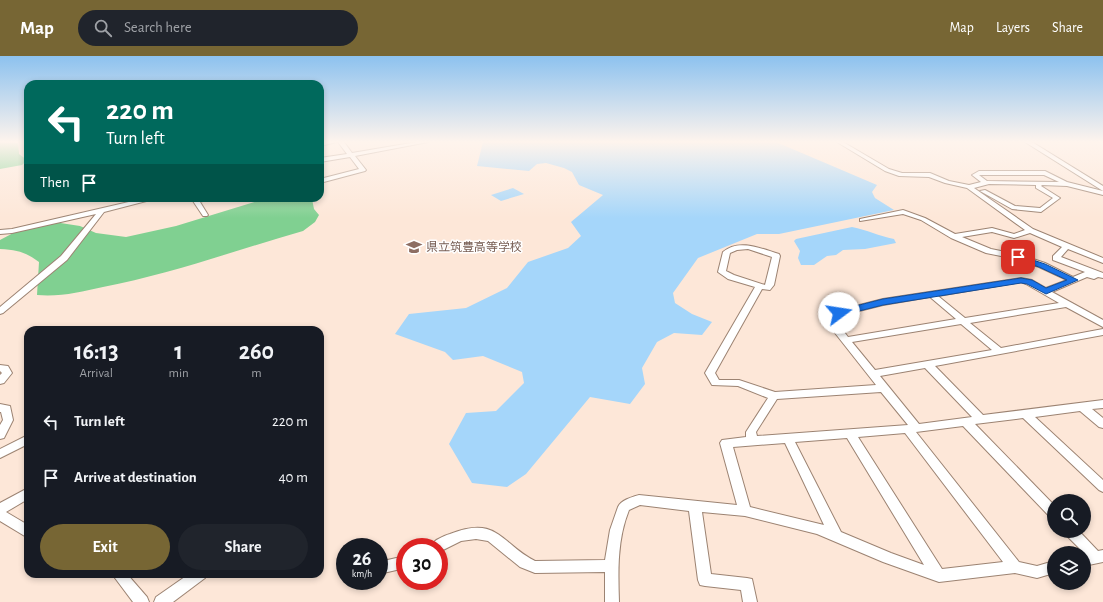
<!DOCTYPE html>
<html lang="en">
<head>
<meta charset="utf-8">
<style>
  :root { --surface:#171b24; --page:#20242c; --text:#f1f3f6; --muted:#9ea1a6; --accent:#776634 }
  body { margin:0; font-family:"Alegreya Sans","Noto Sans JP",sans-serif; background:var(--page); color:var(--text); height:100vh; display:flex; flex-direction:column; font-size:15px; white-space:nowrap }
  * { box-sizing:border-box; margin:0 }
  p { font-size:13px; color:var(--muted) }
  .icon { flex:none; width:22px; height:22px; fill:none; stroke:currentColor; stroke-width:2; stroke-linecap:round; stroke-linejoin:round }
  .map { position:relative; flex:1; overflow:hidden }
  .side { position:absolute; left:24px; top:270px; width:300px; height:252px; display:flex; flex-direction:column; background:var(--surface); border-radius:12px; box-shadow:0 2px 6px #0003 }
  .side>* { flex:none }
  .top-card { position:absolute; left:24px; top:24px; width:300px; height:122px; border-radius:12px; box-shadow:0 2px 6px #0003; background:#00695c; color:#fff; overflow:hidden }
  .tools { position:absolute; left:1047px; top:438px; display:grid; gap:8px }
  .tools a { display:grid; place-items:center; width:44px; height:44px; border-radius:50%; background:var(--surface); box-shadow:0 2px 6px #0003; font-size:20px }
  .speed { position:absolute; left:336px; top:482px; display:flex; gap:8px; font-size:20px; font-weight:700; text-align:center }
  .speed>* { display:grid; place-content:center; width:52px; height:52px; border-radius:50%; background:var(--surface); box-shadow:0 2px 6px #0003; line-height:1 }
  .speed small { font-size:10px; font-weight:400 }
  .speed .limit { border:6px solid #d22; background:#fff; color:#111 }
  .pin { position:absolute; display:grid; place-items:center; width:34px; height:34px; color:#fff; margin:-17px; border-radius:8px; box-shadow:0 2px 6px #0006 }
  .me { position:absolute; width:44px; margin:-22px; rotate:76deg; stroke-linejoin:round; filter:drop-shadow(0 0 3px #0008) }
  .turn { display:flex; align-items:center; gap:14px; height:84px; padding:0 16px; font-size:18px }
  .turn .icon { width:52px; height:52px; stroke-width:2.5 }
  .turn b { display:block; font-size:28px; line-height:34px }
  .then { display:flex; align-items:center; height:38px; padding:0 16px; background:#0003; gap:8px; font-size:15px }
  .eta { display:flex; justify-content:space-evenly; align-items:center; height:68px; text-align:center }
  .eta b { font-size:24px; font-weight:700; line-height:28px }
  .cta { display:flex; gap:8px; margin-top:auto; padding:8px 16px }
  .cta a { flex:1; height:46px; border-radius:24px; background:var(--accent); color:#fff; font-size:16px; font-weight:700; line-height:46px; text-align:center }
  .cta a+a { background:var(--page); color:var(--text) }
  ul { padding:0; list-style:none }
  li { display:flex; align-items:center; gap:12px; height:56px; padding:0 16px }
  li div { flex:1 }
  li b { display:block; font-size:15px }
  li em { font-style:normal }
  header { display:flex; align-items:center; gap:24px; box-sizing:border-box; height:56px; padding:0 20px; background:var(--accent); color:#fff }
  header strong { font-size:19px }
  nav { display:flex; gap:22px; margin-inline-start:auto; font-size:14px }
  .search { width:280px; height:36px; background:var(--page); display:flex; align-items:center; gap:10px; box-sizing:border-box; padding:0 14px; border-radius:22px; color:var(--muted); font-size:15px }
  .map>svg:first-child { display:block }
  .forest { fill:#80d091 }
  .water { fill:#a5d6fa }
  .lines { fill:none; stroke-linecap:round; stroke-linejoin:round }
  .minor-casing { stroke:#9c8372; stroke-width:2 }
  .tertiary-casing { stroke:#9c8372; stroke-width:2 }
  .minor { fill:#fff; fill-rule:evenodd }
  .tertiary { fill:#fff; fill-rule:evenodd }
  .route { fill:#1a73e8; stroke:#114b97 }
  .labels { text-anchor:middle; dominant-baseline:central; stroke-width:3; stroke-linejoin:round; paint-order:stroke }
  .education-label { font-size:12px; fill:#785e54; stroke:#fff; text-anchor:start }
</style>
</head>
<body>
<header>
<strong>Map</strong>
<div class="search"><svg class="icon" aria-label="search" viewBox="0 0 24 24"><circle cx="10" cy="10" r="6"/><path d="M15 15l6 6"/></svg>Search here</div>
<nav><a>Map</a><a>Layers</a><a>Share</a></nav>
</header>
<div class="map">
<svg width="1103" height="546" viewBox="0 0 1103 546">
  <rect width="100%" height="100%" fill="#fde7d8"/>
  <g class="forest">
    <polygon points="0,86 18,87 19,98 27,104 22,109 0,113"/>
    <path d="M267,142h44l1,1 2,10 5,6 -4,7 -12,9c-67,19 -132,43 -200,56 -22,5 -43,10 -66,8l2,-33c-14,-10 -21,-12 -39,-13v-9l17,-9 37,-9 26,4 16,7 30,4 50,-11z"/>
  </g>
  <g class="water">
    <polygon points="483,86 776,86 877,129 872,136 875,142 894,154 779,178 757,178 698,202 673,237 675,247 692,258 712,266 702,279 674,277 657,286 642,312 645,328 630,348 590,341 526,418 507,431 472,427 449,388 466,357 496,355 524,327 522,316 483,300 453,304 445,296 395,278 409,258 466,252 507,232 528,206 568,192 581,180 571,166 603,139 579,129 572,116 564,112 546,107 537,108 529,115 477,110"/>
    <polygon points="513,132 524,138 501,145 491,139"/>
    <path d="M852,171c15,3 27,9 42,12l2,4 -31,6 -22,1 -7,5 -9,1 -13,9h-13l-3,-7 2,-7 -6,-10 2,-2z"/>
  </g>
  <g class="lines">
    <defs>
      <g id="minor">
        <polygon points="320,86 337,86 320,90"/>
        <polygon points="338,86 344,86 352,97 417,86 428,86 355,100 366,114 365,115 320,127 320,123 359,113 350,101 320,106 320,102 347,98"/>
        <path d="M837,86h6l46,27 13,4h28l19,8 20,4 12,-3 -9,-7 7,-4h66l22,11 36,9v4l-36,-9 -25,-1 -1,1 19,12 -19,14 -29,-3 -32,-18 5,-1 30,16 25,2 13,-10 -17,-10v-3l-47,-1 -15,4 59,41 70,29v5l-35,-14 -7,8 42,16v5l-5,-1 -4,2 -7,-2 -35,15 51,28v7l-37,-20 -96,16 31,25 102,-19v6l-168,31 48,49 120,-15v8l-11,1 11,9v10l-4,-1 -19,-16 -45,6 68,63v12l-4,-2 -76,-72 -48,6 79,81v13l-4,-1 -87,-91 -47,6 103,130 18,4 17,-5v12l-17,5 -22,-5 -76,9 -56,-20 -66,-28 -72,-18 -43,-4 9,62 36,4 5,1 5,23h-14l-2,-12 -36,-4 -5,-1 -2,-5 -9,-69 -49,-6 -11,5c-12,30 -11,61 -10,92h-14v-30l-70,1 -15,-6 -32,-26 -12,-2 -15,2 -22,11v-5h-9c4,-7 13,-11 20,-13 48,-19 50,9 85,27l70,-1 5,-30 8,-23c3,-7 14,-10 21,-12l98,10 -17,-62 2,-3 24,-3v-5l22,-34 -30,-12 -26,-1 -7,-12 50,-86 -27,-8 -10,-7 5,-20c16,-14 39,-3 56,2l1,2 -6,29 -4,5 -8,-1 -47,84 4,7h20l36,12 101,-7 -41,-52v-20l1,-2 47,-12 138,-21 11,2 14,8 21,-8 -28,-13 -23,-8 -30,-6 -35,-15 -30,-18 -18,-6 -43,7v-2l43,-9 22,8 30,16 37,-6 22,6 11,-4 -58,-42 -22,-5 -16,-6 -30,-1 -14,-5zM979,119h65l15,7 -72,-1zM992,176l22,6 16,-5 32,14 -9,9v4l32,12 -12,5 -28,-14 -24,-8 -30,-6 -29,-12zM748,193l24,8 -7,28 -31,-10 -8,-4 4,-18 7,-3zM1021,226l5,2 33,19 -94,15 -27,-22zM930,241l26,22 -108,18 -3,-4 -2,-18 40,-10zM961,268l31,26 -117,20 -23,-28zM925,312l47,49 -53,7 -39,-48zM881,336l27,33 -151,11 -1,-4 21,-33zM905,377l98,129 -61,7 -84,-132zM847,382l77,127 -33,-12 -50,-21 -46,-90zM785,387l39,82 -74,-18 -17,-60z"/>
        <polygon points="146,142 158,142 104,156 67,204 3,257 0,258 0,251 61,200 96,158 12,177 0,178 0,174 12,173"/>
        <polygon points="200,142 210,142 200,146 208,159 207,160 203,160 193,145"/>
        <polygon points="0,309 8,310 12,317 4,327 0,328 0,319 2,317 0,315"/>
        <polygon points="0,348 10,350 13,364 4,382 0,383 0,369 3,364 1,356 0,356"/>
        <polygon points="28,379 28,388 0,402 0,393"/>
        <polygon points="28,432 28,443 6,456 28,469 28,482 0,465 0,447"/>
        <polygon points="1065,475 1079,475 1098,495 1103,494 1103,506 1084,510 1084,497 1066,479"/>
        <polygon points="405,500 405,512 379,518 379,506"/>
        <polygon points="117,518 127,518 147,541 149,546 133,546 115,522"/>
        <polygon points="189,518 207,518 205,522 173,546 154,546 156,541"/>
      </g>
      <polygon id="tertiary" points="1025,86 1032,86 1103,130 1103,135"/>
    </defs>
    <use href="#minor" class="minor-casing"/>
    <use href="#tertiary" class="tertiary-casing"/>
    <use href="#minor" class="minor"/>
    <use href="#tertiary" class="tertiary"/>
  </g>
  <linearGradient id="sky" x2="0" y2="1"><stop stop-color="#8dc2ef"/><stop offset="0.53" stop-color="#fef4ed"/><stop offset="1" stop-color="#fef4ed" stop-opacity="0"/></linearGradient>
  <rect width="1103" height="162" fill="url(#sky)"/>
  <polygon class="route" points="1018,199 1045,208 1078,224 1046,238 1027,228 1021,227 883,249 839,260 835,257 836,255 883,243 1021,222 1032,224 1046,232 1067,224 1039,211 1015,203 1015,200"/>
  <defs>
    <symbol id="school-bare" viewBox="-9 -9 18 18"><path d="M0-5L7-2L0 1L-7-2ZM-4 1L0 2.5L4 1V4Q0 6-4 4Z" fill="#8d6e63" stroke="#fff" stroke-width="2.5" paint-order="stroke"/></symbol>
  </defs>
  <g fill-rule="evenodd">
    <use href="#school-bare" x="403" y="180" width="22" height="22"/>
  </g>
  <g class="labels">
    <g class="education-label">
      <text x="426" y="191">県立筑豊高等学校</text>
    </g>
  </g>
</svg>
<div class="tools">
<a><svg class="icon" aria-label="search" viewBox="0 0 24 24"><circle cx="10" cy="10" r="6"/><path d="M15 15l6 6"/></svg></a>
<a><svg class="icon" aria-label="layers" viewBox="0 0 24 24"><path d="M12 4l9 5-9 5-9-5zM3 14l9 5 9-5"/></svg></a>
</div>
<div class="speed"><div>26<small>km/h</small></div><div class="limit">30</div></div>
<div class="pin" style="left:1018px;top:201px;background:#d93025"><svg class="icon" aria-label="arrive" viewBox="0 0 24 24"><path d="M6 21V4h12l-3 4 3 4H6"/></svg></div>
<svg class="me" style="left:839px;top:257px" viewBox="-20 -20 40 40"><circle r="19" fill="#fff"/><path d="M0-13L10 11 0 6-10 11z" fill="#1a73e8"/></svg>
<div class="top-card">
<div class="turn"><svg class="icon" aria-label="left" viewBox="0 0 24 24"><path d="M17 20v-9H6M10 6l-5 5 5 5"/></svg><div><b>220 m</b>Turn left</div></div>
<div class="then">Then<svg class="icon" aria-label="arrive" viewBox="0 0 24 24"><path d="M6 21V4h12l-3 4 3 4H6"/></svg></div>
</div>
<section class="side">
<div class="eta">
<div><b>16:13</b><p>Arrival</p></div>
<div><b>1</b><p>min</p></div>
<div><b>260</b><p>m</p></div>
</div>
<ul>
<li><svg class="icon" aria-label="left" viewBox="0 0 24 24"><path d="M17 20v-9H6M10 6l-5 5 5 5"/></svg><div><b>Turn left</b></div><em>220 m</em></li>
<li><svg class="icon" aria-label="arrive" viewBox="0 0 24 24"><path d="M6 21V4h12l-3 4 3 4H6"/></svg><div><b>Arrive at destination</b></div><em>40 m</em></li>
</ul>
<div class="cta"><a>Exit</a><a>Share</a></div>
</section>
</div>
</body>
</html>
